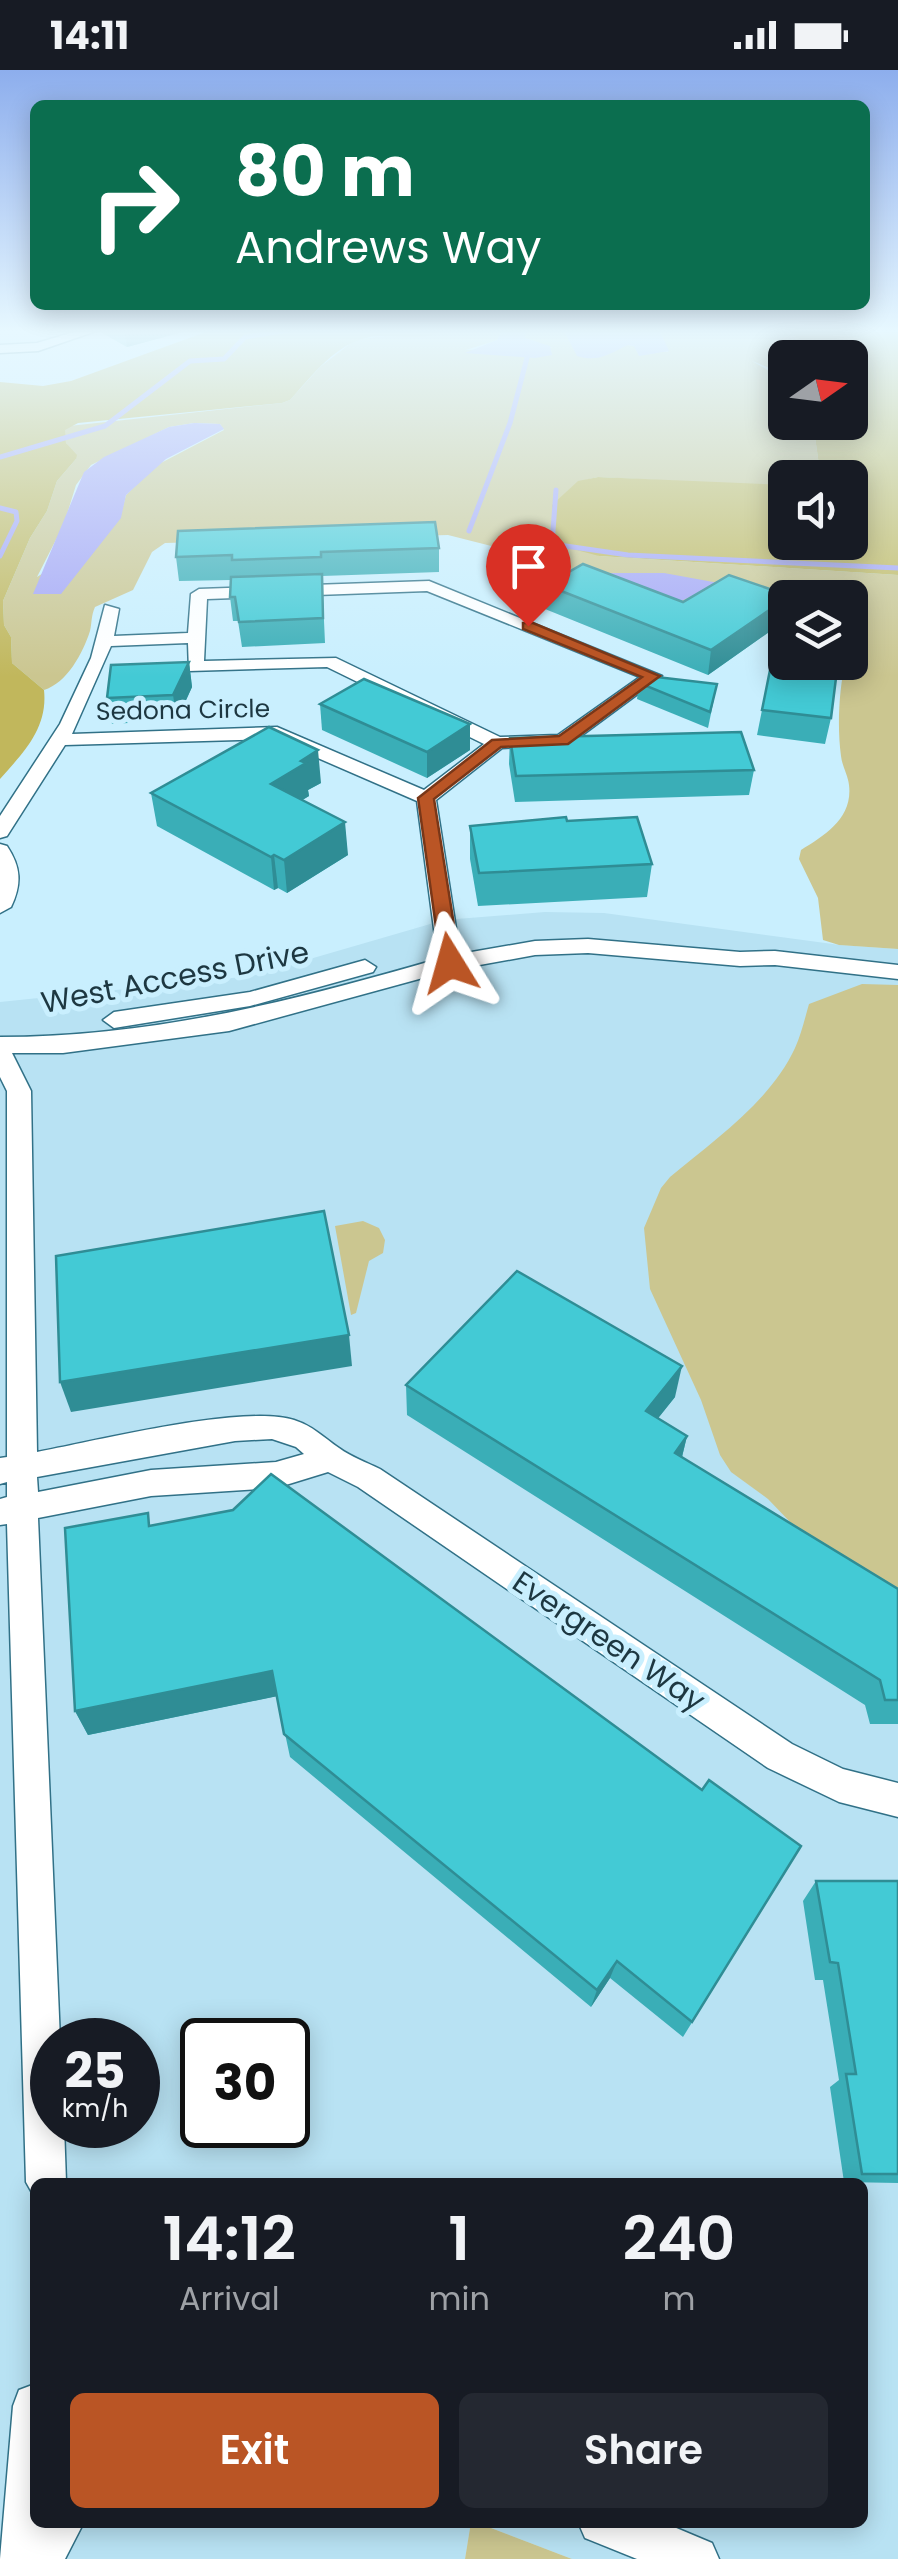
<!DOCTYPE html>
<html lang="en">
<head>
<meta charset="utf-8">
<style>
  :root { --surface:#171b24; --page:#242831; --text:#f1f3f6; --muted:#9ea1a6; --accent:#ba5525 }
  body { margin:0; font-family:Poppins,sans-serif; background:var(--page); color:var(--text); height:100vh; display:flex; flex-direction:column; font-size:38px; white-space:nowrap }
  * { box-sizing:border-box; margin:0 }
  p { font-size:32px; color:var(--muted) }
  .icon { flex:none; width:55px; height:55px; fill:none; stroke:currentColor; stroke-width:2; stroke-linecap:round; stroke-linejoin:round }
  .map { position:relative; flex:1; overflow:hidden }
  .sheet { position:absolute; left:30px; top:2108px; width:838px; height:350px; display:flex; flex-direction:column; background:var(--surface); border-radius:15px; box-shadow:0 5px 25px #0003 }
  .sheet>* { flex:none }
  .hud { position:absolute; left:30px; top:30px; width:840px; height:210px; border-radius:15px; box-shadow:0 5px 25px #0003; background:#0b6e4f; color:#fff; overflow:hidden }
  .needle { width:65px; rotate:76deg }
  .tools { position:absolute; left:768px; top:270px; display:grid; gap:20px }
  .tools a { display:grid; place-items:center; width:100px; height:100px; border-radius:15px; background:var(--surface); box-shadow:0 5px 25px #0003; font-size:50px }
  .speed { position:absolute; left:30px; top:1948px; display:flex; gap:20px; font-size:50px; font-weight:700; text-align:center }
  .speed>* { display:grid; place-content:center; width:130px; height:130px; border-radius:50%; background:var(--surface); box-shadow:0 5px 25px #0003; line-height:1 }
  .speed small { font-size:25px; font-weight:400 }
  .speed .limit { border:5px solid #111; border-radius:15px; background:#fff; color:#111 }
  .pin { position:absolute; display:grid; place-items:center; width:85px; height:85px; color:#fff; margin:-102px -42px; border-radius:50% 50% 50% 0; rotate:-45deg; box-shadow:0 0 10px #0007 }
  .pin .icon { rotate:45deg }
  .me { position:absolute; width:110px; margin:-55px; rotate:352deg; stroke-linejoin:round; filter:drop-shadow(0 0 8px #0008) }
  .turn { display:flex; align-items:center; gap:35px; height:210px; padding:0 40px; font-size:45px }
  .turn .icon { width:130px; height:130px; stroke-width:2.5 }
  .turn b { display:block; font-size:70px; line-height:85px }
  .eta { display:flex; justify-content:space-evenly; align-items:center; height:170px; text-align:center }
  .eta b { font-size:60px; font-weight:600; line-height:70px }
  .button { display:flex; gap:20px; margin-top:auto; padding:20px 40px }
  .button a { flex:1; height:115px; border-radius:15px; background:var(--accent); color:#fff; font-size:40px; font-weight:600; line-height:115px; text-align:center }
  .button a+a { background:var(--page); color:var(--text) }
  .status { display:flex; justify-content:space-between; align-items:center; height:70px; padding:0 50px; background:var(--surface); direction:ltr }
  .status svg { height:28px; fill:currentColor }
  .map>svg:first-child { display:block }
  .built { fill:#b8e2f3; fill-rule:evenodd }
  .green { fill:#cbc690; fill-rule:evenodd }
  .forest { fill:#c1b75c }
  .water { fill:#a5a5f5 }
  .lines { fill:none; stroke-linecap:round; stroke-linejoin:round }
  .stream { stroke:#a5a5f5; stroke-width:5 }
  .minor-casing { stroke:#317187; stroke-width:3 }
  .minor { fill:#fff; fill-rule:evenodd }
  .wall { fill:#3aaeb7 }
  .shaded-wall { fill:#2f8d95 }
  .building { fill:#43cad5; stroke:#2f8d95; stroke-width:2.5 }
  .route { fill:#ba5525; stroke:#793718; stroke-width:2.5 }
  .labels { text-anchor:middle; dominant-baseline:central; stroke-width:10; stroke-linejoin:round; paint-order:stroke }
  .far-street-label { font-size:25px; fill:#1d3741; stroke:#c9effe }
  .street-label { font-size:30px; fill:#1d3741; stroke:#c9effe }
</style>
</head>
<body>
<div class="status"><b>14:11</b><svg viewBox="0 0 49 12"><path d="M0 12V9h3v3zM5 12V6h3v6zM10 12V3h3v9zM15 12V0h3v12zM26 1h20v11H26zM47 4h2v5h-2z"/></svg></div>
<div class="map">
<svg width="898" height="2489" viewBox="0 0 898 2489">
  <rect width="100%" height="100%" fill="#c9effe"/>
  <path class="built" d="M545,842l59,1 236,32 58,4v1610h-326l-94,-36 384,-1v-340h-827v340l436,1 -6,36h-465v-1557l251,-26 193,-56zM52,1970h86v85h-86zM202,1970h86v85h-86z"/>
  <g class="green">
    <path d="M439,259h64l-6,11 -31,10 86,-2 -27,-10 2,-9h36l15,27 49,-11 41,7 -9,-23h130l10,13 1,15 -15,1v16l-33,-13 33,19v42l28,1 7,49 -4,5 -31,1v7l-9,1 -178,-9c-27,5 -33,15 -46,38l3,10 44,31 299,19v374l-59,-4 -16,-5 -5,-42 -19,-39 2,-9c24,-15 52,-32 48,-65 -1,-10 -7,-19 -8,-29 -4,-30 -2,-65 4,-93l5,-1v-64h-65l-99,11 -91,-27 -33,-18 -114,-29 -283,8 -13,9 -19,38 -38,17c-4,9 -3,15 -5,24 -7,22 -23,52 -46,59l-32,-27 -1,-26 -7,-12 -1,-24 27,-63 17,-27 10,-30 19,-22 -10,-16 -2,-13 5,-4 213,-23 8,-3 30,-33 35,-27zM194,353l26,1 4,6 -67,35 -31,30 -6,23 -15,16 -68,43 27,-53 12,-39 15,-20 78,-38z"/>
    <path d="M862,914l36,1v613l-82,-49 -48,-50 -37,-27 -11,-17 -19,-55 -51,-111 -6,-61 17,-40 9,-11c44,-37 100,-75 125,-129 6,-13 10,-30 14,-44z"/>
    <polygon points="363,1151 379,1158 385,1170 383,1183 369,1191 356,1243 351,1245 335,1156"/>
    <polygon points="471,2452 478,2453 572,2489 465,2489"/>
  </g>
  <g class="forest">
    <path d="M214,259l226,2c-18,12 -49,2 -70,6 -34,6 -58,39 -80,63l-8,3 -204,20 -13,7 1,13 11,12 -1,4 -19,22 -10,30 -17,27 -27,63 1,24 7,12 1,26 32,27c4,38 -20,62 -44,89v-397l43,4 28,-5z"/>
    <polygon points="789,259 898,259 898,505 599,486 558,475 552,465 552,435 578,411 598,407 785,415 785,472 850,472 850,408 816,407 820,402 813,353 850,352 850,288 800,287 799,272"/>
  </g>
  <g class="water">
    <polygon points="503,259 527,259 525,268 550,276 552,285 535,288 465,283 497,270"/>
    <path d="M563,259h96l10,22 -30,5 -5,-10 -6,-1c-18,8 -30,18 -51,11z"/>
    <polygon points="194,353 220,354 224,359 166,389 126,425 121,448 61,524 33,524 84,402 104,387 169,357"/>
    <polygon points="605,503 664,503 796,527 700,522 675,534"/>
  </g>
  <g class="lines">
    <g class="stream">
      <polyline points="0,387 105,356 190,291 224,289 245,267 296,259"/>
      <polyline points="556,420 552,474 628,485 898,498"/>
      <polyline points="0,438 16,442 17,451 0,486"/>
      <polyline points="469,461 510,353 527,288"/>
    </g>
    <defs>
      <g id="minor">
        <polygon points="84,259 102,259 38,281 0,283 0,275 37,273"/>
        <path d="M429,511l233,95 -92,68 -68,4 -66,52 24,154 75,-13 53,-2 152,13 35,-1 123,14v14l-123,-14 -35,1 -152,-13 -53,2 -83,15 -223,61 -166,22h-51l19,38 6,361c59,-11 206,-48 257,-32 19,6 29,17 45,28 12,9 27,14 41,21l412,275 51,25 55,14v34l-59,-15 -71,-34 -410,-281 -30,-15 -52,16 -125,8 -113,22 22,522h-8v85h12l2,57h-31v16l-9,-16 -19,-658 -7,1v-26l7,-2v-15l-7,2v-26l7,-1v-366l-7,-14v-40c153,0 293,-36 438,-78l-21,-158 -143,-62 -209,6 -58,91 -7,2v-22l60,-92 31,-66 14,-53 14,4 -5,27 74,-3 3,-39 8,-5zM427,521l213,86 -82,58 -58,2 -164,-79 -132,3 3,-62zM188,573l1,28 138,-4 157,77 -60,46 -147,-63 -205,7 39,-88zM272,1369l24,8 8,7 -28,8 -125,8 -113,22 -1,-15 198,-36z"/>
        <path d="M0,774l7,2c14,21 15,38 4,61l-11,6z"/>
        <polygon points="365,890 376,897 373,902 250,936 114,958 103,950 114,942 250,922"/>
        <polygon points="35,2314 35,2452 84,2452 65,2489 0,2489 13,2336 19,2320"/>
        <polygon points="578,2452 662,2452 712,2473 719,2489 637,2489 585,2468"/>
      </g>
    </defs>
    <use href="#minor" class="minor-casing"/>
    <use href="#minor" class="minor"/>
  </g>
  <g class="wall">
    <polygon points="102,259 194,259 127,277 102,263"/>
    <polygon points="439,478 439,502 322,506 325,573 242,577 238,551 233,551 230,527 231,510 179,511 176,487"/>
    <polygon points="546,515 683,532 796,528 831,648 825,674 757,665 779,555 708,605 545,539"/>
    <polygon points="189,592 192,617 177,650 112,654 107,628"/>
    <polygon points="639,613 717,614 708,658 637,629"/>
    <polygon points="320,634 470,654 470,680 427,708 322,660"/>
    <polygon points="510,668 754,700 749,725 515,732 509,694"/>
    <polygon points="321,713 308,720 309,726 302,730 348,785 287,823 278,818 274,820 157,756 151,723"/>
    <polygon points="567,751 652,794 647,827 478,836 470,789 470,756"/>
    <polygon points="406,1315 675,1327 658,1348 687,1366 682,1387 898,1519 898,1654 870,1654 865,1635 407,1345"/>
    <polygon points="152,1455 702,1720 801,1776 683,1967 610,1908 591,1937 290,1687 277,1626 88,1665 75,1641"/>
    <polygon points="816,1811 898,1811 898,2113 844,2112 830,2017 839,2010 823,1910 815,1910 803,1831"/>
  </g>
  <g class="shaded-wall">
    <polygon points="124,259 194,259 127,277"/>
    <polygon points="784,530 779,555 708,605 711,580"/>
    <polygon points="189,592 192,617 177,650 173,625"/>
    <polygon points="470,654 470,680 427,708 427,682"/>
    <polygon points="318,680 321,713 308,720 309,726 275,747 271,714 301,691"/>
    <polygon points="345,752 348,785 287,823 284,790"/>
    <polygon points="274,785 278,818 274,820 271,787"/>
    <polygon points="349,1265 352,1296 71,1342 60,1312"/>
    <polygon points="682,1296 675,1327 640,1371 646,1341"/>
    <polygon points="687,1366 680,1395 675,1383"/>
    <polygon points="272,1601 278,1626 88,1665 75,1641"/>
    <polygon points="617,1891 610,1908 591,1937 597,1920"/>
  </g>
  <g class="building">
    <polygon points="435,452 439,478 321,482 321,487 232,490 232,485 176,487 178,461"/>
    <polygon points="583,494 683,532 729,505 796,528 785,528 785,592 838,592 831,648 762,640 784,530 711,580 546,515"/>
    <polygon points="322,504 323,548 239,552 235,527 230,527 231,507"/>
    <polygon points="189,592 173,625 107,628 111,595"/>
    <polygon points="648,606 717,614 710,642 639,613"/>
    <polygon points="364,609 470,654 427,682 320,634"/>
    <polygon points="269,657 318,680 301,691 306,693 271,714 345,752 284,790 274,785 271,787 151,723"/>
    <polygon points="741,662 754,700 516,706 510,668"/>
    <polygon points="566,747 567,751 637,747 652,794 479,803 470,756"/>
    <polygon points="324,1141 349,1265 60,1312 56,1186"/>
    <polygon points="517,1201 682,1296 646,1341 687,1366 675,1383 898,1519 898,1630 885,1630 880,1610 406,1315"/>
    <polygon points="271,1404 702,1720 709,1710 801,1776 692,1952 617,1891 597,1920 284,1664 272,1601 75,1641 65,1458 148,1443 149,1456 233,1440"/>
    <polygon points="816,1811 898,1811 898,2104 862,2104 846,2004 856,2004 838,1893 830,1892"/>
  </g>
  <linearGradient id="sky" x2="0" y2="1"><stop stop-color="#8daeed"/><stop offset="0.43" stop-color="#e7f8ff"/><stop offset="1" stop-color="#e7f8ff" stop-opacity="0"/></linearGradient>
  <rect width="898" height="607" fill="url(#sky)"/>
  <polygon class="route" points="523,553 533,553 660,606 568,674 501,677 434,729 460,893 450,899 441,893 418,728 492,670 559,666 642,607 523,559"/>
  <g class="labels">
    <g class="far-street-label">
      <text transform="translate(183 640) rotate(-1)">Sedona Circle</text>
    </g>
    <g class="street-label">
      <text transform="translate(175 907) rotate(-11)">West Access Drive</text>
      <text transform="translate(609 1571) rotate(34)">Evergreen Way</text>
    </g>
  </g>
</svg>
<div class="tools">
<a><svg class="needle" viewBox="-14 -14 28 28"><path d="M0-13l5 13h-10z" fill="#e53935"/><path d="M0 13l5-13h-10z" fill="#9ea1a6"/></svg></a>
<a><svg class="icon" aria-label="sound" viewBox="0 0 24 24"><path d="M4 9h4l5-4v14l-5-4H4zM17 9q2 3 0 6"/></svg></a>
<a><svg class="icon" aria-label="layers" viewBox="0 0 24 24"><path d="M12 4l9 5-9 5-9-5zM3 14l9 5 9-5"/></svg></a>
</div>
<div class="speed"><div>25<small>km/h</small></div><div class="limit">30</div></div>
<div class="pin" style="left:528px;top:556px;background:#d93025"><svg class="icon" aria-label="arrive" viewBox="0 0 24 24"><path d="M6 21V4h12l-3 4 3 4H6"/></svg></div>
<svg class="me" style="left:450px;top:893px" viewBox="-20 -20 40 40"><path d="M0-17L14 15 0 8-14 15z" fill="#ba5525" stroke="#fff" stroke-width="4"/></svg>
<div class="hud">
<div class="turn"><svg class="icon" aria-label="right" viewBox="0 0 24 24"><path d="M7 20v-9h11M14 6l5 5-5 5"/></svg><div><b>80 m</b>Andrews Way</div></div>
</div>
<section class="sheet">
<div class="eta">
<div><b>14:12</b><p>Arrival</p></div>
<div><b>1</b><p>min</p></div>
<div><b>240</b><p>m</p></div>
</div>
<div class="button"><a>Exit</a><a>Share</a></div>
</section>
</div>
</body>
</html>
